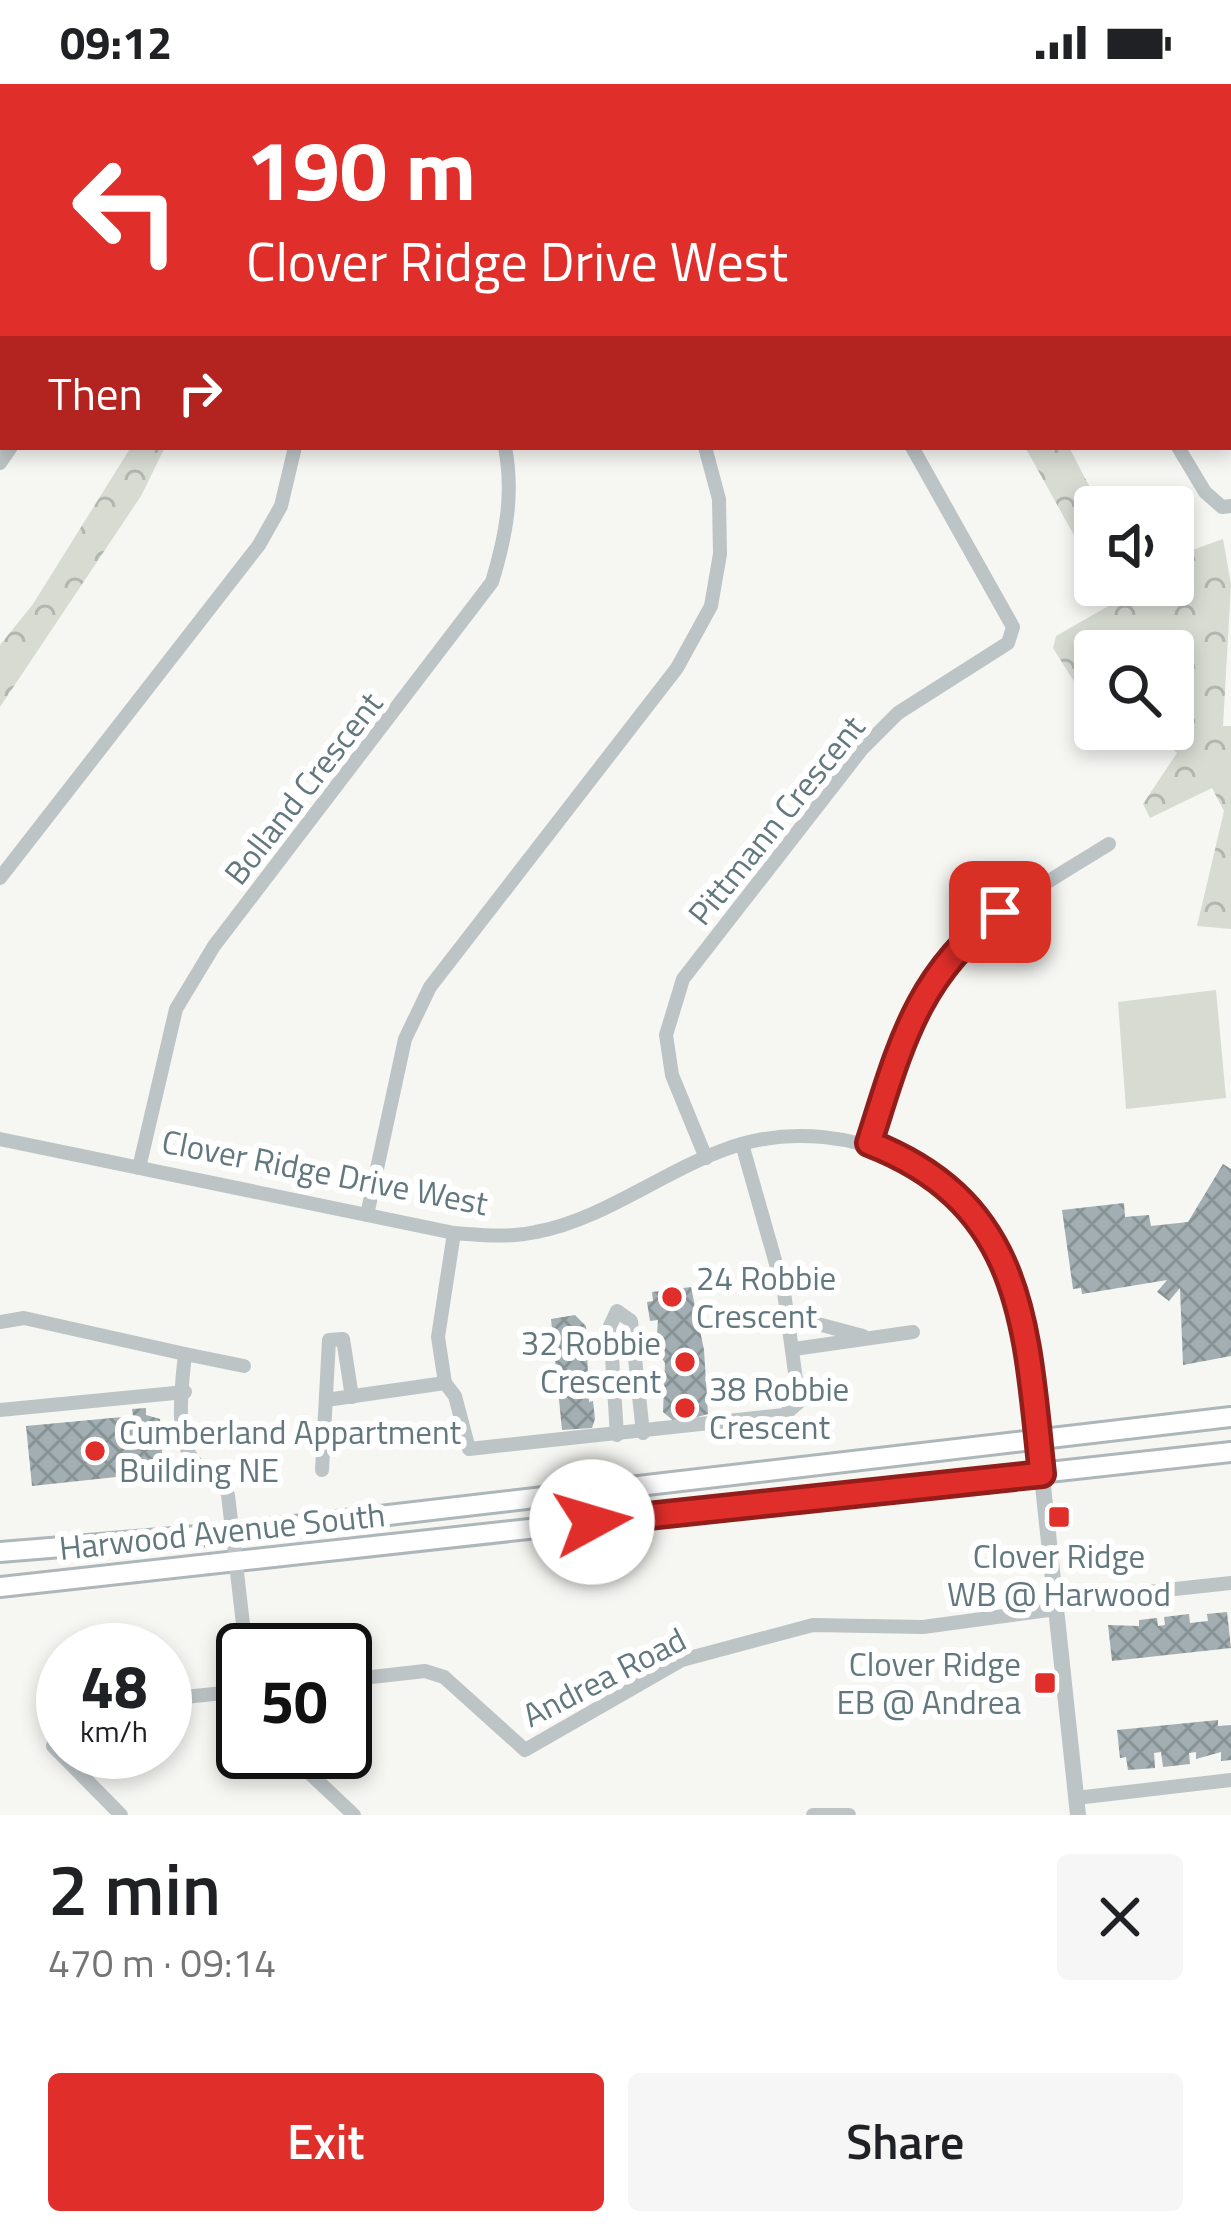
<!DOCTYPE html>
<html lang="en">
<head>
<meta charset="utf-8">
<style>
  :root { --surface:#fff; --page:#f6f6f6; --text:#202124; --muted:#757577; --accent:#e02e2a }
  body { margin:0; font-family:"Titillium Web",sans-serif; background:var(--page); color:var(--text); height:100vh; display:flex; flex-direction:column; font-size:45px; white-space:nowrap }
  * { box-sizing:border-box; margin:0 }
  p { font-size:39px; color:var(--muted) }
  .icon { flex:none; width:66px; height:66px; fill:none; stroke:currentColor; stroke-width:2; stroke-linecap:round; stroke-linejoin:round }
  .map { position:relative; height:1731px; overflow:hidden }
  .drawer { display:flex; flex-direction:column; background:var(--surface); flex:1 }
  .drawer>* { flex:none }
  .guide { position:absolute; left:0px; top:0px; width:1233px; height:366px; box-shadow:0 6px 18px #0003; background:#e02e2a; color:#fff; overflow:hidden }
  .buttons { position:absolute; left:1074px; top:402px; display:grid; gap:24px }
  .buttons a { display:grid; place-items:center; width:120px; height:120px; border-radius:12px; background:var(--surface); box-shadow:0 6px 18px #0003; font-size:60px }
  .speed { position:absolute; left:36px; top:1539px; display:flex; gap:24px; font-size:60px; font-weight:700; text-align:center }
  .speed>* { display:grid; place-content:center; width:156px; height:156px; border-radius:50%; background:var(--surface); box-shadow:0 6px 18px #0003; line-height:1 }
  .speed small { font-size:30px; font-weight:400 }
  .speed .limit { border:6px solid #111; border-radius:18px; background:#fff; color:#111 }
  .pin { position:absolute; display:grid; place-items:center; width:102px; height:102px; color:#fff; margin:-51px; border-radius:24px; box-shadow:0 6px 18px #0006 }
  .me { position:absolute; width:132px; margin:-66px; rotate:84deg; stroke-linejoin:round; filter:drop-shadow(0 0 9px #0008) }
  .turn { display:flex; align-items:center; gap:42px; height:252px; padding:0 48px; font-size:54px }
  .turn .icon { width:156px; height:156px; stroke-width:2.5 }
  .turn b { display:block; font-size:84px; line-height:102px }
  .then { display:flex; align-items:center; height:114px; padding:0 48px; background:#0003; gap:24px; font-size:45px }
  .round { display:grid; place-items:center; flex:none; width:126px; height:126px; border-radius:12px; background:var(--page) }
  .summary { display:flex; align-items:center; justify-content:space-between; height:204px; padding:0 48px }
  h1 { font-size:72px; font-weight:600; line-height:90px }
  .cta { display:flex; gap:24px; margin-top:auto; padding:24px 48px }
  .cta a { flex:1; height:138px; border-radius:12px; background:var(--accent); color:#fff; font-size:48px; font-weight:600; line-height:138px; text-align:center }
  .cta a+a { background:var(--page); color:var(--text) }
  .status { display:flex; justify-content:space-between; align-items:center; height:84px; padding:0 60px; background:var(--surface); direction:ltr }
  .status svg { height:33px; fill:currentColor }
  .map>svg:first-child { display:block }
  .green { fill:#d7dbd2 }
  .park { fill:url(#park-crowns) }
  .building { fill:url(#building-cross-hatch) }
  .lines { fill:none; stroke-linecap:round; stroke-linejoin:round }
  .secondary-casing { stroke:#adb6b9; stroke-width:24 }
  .minor { stroke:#bdc4c6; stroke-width:14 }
  .tertiary { stroke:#bdc4c6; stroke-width:16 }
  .secondary { stroke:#fff; stroke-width:18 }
  .route-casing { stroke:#921e1b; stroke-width:30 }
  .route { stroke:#e02e2a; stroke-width:21 }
  .poi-dot { fill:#e02e2a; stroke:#fff; stroke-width:4.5 }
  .labels { text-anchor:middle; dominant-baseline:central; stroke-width:12; stroke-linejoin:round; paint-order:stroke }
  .street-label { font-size:33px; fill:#62787e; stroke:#fff }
  .poi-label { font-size:33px; fill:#62787e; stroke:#fff; text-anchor:start }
</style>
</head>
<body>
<div class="status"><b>09:12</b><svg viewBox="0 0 49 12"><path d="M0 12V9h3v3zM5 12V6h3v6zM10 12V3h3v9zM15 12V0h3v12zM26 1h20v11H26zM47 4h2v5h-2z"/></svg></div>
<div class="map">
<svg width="1231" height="1731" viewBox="0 0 1231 1731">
  <defs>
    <pattern id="park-crowns" width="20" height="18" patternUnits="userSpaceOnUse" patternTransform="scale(3)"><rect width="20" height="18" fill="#d7dbd2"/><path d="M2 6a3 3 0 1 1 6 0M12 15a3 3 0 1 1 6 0" fill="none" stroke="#b2b6b0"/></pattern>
    <pattern id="building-cross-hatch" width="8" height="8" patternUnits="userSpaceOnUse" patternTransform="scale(3)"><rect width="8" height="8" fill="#a2aeb1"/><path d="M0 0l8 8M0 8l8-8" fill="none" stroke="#879295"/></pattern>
  </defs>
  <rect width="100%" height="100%" fill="#f6f6f3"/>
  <polygon class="green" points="1216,906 1226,1014 1126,1025 1118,918"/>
  <g class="park">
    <polygon points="183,0 695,0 170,3"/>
    <polygon points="131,363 165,363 141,412 0,623 0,561 33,520"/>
    <polygon points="1025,363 1069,363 1100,423 1095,423 1095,489"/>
    <polygon points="1223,455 1231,500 1223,642 1231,642 1231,845 1197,842 1224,727 1212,704 1150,734 1143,720 1177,669 1151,645 1173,645 1173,567 1095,567 1092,626 1053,564 1056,552 1112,520 1102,501 1173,501 1173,473"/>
  </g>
  <g class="building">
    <polygon points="1223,1080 1231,1085 1231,1272 1183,1281 1180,1204 1169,1217 1157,1208 1167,1196 1082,1210 1081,1204 1073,1205 1062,1126 1124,1119 1125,1133 1149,1131 1151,1142 1188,1138"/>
    <polygon points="691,1203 704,1266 708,1330 676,1339 663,1328 665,1279 656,1266 658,1236 650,1237 647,1218 653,1217 652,1208"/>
    <polygon points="575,1231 586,1242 589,1318 593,1317 595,1335 592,1344 562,1346 551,1235"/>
    <polygon points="146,1324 146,1331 160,1335 163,1388 32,1402 26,1342 133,1332 132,1325"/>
    <polygon points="1227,1528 1231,1564 1112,1577 1108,1541 1139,1542 1139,1536 1157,1534 1158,1542 1165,1541 1164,1533 1189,1530 1190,1539 1208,1537 1207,1530"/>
    <polygon points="1218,1636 1218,1642 1231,1641 1231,1676 1221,1677 1221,1668 1196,1675 1196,1668 1189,1669 1190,1680 1163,1683 1161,1668 1154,1669 1155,1684 1128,1686 1126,1673 1120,1674 1117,1646"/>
  </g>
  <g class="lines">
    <defs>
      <g id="secondary">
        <polyline points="0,1468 234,1449 1231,1333"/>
        <polyline points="0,1503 1231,1368"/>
      </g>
    </defs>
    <use href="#secondary" class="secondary-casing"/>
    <g class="minor">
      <polyline points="20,0 22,3"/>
      <polyline points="1230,17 1231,16"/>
      <polyline points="0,51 3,49"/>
      <polyline points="1230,217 1231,217"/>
      <polyline points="1178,363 1205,408 1222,423 1231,422"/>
      <polyline points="0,379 11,363"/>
      <polyline points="0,794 259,461 281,422 295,363"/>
      <path d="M0,1055l454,94c28,2 55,5 82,-1 74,-14 136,-69 209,-89 103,-27 224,25 264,126 21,52 23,115 29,170"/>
      <path d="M869,1059c13,-40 21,-86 40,-124 44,-86 121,-126 200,-175"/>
      <polyline points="706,1074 672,991 666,951 683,895 862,665 898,629 1008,559 1013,543 912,363"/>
      <path d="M139,1084l37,-159 38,-63 278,-364c14,-46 22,-88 13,-135"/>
      <polyline points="367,1131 405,955 430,903 677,584 711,522 720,470 719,415 705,363"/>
      <polyline points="454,1149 438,1253 445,1299 455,1312 469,1365 784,1331 799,1318 784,1208 742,1060"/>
      <polyline points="788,1232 863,1252"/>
      <path d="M0,1238l24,-4 161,36c-3,30 -11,83 9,107 12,14 28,15 34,34l18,155"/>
      <polyline points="794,1265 913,1248"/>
      <polyline points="185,1270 244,1282"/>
      <polyline points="326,1316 445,1299"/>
      <polyline points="0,1326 185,1308"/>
      <polyline points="617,1351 610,1242 617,1227 631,1237 643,1349"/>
      <polyline points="322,1386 329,1256 343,1255 352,1313"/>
      <polyline points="1055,1518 1231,1499"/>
      <polyline points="345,1596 425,1587 444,1593 525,1666 682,1576 813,1541 923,1543 1056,1525"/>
      <polyline points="165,1615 243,1607"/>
      <polyline points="63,1634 53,1662 121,1731"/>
      <polyline points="287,1668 354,1731"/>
      <polyline points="1076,1714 1231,1696"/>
      <polyline points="813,1731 849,1731"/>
    </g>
    <polyline class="tertiary" points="1038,1355 1078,1731"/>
    <use href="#secondary" class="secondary"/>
  </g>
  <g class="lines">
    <defs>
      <path id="route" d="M592,1438l450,-48c-16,-146 -16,-270 -173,-331 31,-96 47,-167 131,-231"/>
    </defs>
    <use href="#route" class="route-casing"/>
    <use href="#route" class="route"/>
  </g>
  <g class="poi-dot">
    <circle cx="672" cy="1213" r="12"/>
    <circle cx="685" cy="1278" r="12"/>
    <circle cx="685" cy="1324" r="12"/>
    <circle cx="95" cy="1367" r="12"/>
    <rect x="1047" y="1421" width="24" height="24" rx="6"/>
    <rect x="1033" y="1587" width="24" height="24" rx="6"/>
  </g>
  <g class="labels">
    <g class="street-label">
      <text transform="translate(303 704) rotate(-52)">Bolland Crescent</text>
      <text transform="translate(776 736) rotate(-51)">Pittmann Crescent</text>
      <text transform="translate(325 1088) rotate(11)">Clover Ridge Drive West</text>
      <text transform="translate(222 1447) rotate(-6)">Harwood Avenue South</text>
      <text transform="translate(604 1593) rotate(-27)">Andrea Road</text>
    </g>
    <g class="poi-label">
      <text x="696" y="1194">24 Robbie<tspan x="696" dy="38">Crescent</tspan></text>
      <text x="661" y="1259" text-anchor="end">32 Robbie<tspan x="661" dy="38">Crescent</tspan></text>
      <text x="709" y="1305">38 Robbie<tspan x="709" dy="38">Crescent</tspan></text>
      <text x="119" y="1348">Cumberland Appartment<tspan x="119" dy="38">Building NE</tspan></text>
      <text x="1059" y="1472" text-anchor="middle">Clover Ridge<tspan x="1059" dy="38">WB @ Harwood</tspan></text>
      <text x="1021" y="1580" text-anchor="end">Clover Ridge<tspan x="1021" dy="38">EB @ Andrea</tspan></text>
    </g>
  </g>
</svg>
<div class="buttons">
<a><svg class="icon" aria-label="sound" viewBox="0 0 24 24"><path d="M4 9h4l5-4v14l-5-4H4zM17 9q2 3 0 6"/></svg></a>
<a><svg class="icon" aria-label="search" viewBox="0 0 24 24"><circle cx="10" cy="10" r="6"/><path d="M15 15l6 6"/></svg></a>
</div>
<div class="speed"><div>48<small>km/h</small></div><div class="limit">50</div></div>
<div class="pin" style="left:1000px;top:828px;background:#d93025"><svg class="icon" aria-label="arrive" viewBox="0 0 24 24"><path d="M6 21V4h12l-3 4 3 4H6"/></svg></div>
<svg class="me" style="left:592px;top:1438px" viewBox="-20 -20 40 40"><circle r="19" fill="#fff"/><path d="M0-13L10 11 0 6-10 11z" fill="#e02e2a"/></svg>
<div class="guide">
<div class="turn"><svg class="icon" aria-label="left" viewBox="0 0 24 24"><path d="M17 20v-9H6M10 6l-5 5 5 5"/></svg><div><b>190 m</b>Clover Ridge Drive West</div></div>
<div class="then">Then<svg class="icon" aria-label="right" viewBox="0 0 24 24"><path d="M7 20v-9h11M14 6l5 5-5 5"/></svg></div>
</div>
</div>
<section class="drawer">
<div class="summary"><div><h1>2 min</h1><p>470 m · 09:14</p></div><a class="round"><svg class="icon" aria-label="close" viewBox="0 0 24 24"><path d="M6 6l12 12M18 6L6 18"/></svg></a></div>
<div class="cta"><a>Exit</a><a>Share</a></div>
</section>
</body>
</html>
